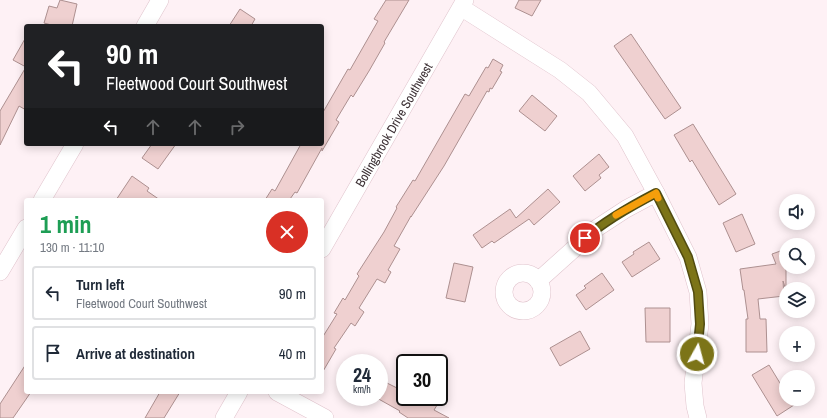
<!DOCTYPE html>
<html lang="en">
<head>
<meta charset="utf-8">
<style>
  :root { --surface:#fff; --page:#f6f6f7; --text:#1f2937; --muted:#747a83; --line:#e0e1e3 }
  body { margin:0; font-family:"Archivo Narrow",sans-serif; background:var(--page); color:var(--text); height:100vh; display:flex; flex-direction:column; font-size:15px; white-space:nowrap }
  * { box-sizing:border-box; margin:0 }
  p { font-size:13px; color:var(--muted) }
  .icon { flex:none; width:22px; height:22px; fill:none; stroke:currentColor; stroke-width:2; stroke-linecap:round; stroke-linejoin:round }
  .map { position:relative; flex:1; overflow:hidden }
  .details { position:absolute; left:24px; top:198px; width:300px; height:196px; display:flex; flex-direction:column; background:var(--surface); border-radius:4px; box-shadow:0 2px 10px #0003 }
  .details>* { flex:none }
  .guide { position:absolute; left:24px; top:24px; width:300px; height:122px; border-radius:4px; box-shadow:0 2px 10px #0003; background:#202124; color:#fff; overflow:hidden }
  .tools { position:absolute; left:779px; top:194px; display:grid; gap:8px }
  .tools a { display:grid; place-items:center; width:36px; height:36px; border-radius:50%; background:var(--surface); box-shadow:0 2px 10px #0003; font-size:20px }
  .speed { position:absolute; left:336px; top:354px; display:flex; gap:8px; font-size:20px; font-weight:700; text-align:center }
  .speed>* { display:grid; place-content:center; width:52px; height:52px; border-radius:50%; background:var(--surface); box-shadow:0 2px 10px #0003; line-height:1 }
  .speed small { font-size:10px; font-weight:400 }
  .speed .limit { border:2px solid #111; border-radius:6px; background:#fff; color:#111 }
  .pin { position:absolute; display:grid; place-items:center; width:34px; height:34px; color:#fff; margin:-17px; border:2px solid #fff; border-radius:50%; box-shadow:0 1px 4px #0007 }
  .me { position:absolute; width:44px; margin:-22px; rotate:7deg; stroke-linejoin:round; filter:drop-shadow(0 0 3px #0008) }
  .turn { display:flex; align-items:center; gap:14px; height:84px; padding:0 16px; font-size:18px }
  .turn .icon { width:52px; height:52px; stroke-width:2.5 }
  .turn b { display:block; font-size:28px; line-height:34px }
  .lanes { display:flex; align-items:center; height:38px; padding:0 16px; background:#0003; justify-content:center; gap:20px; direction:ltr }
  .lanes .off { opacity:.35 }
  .round { display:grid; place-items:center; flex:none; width:42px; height:42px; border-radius:21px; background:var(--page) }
  .overview { display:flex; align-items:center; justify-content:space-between; height:68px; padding:0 16px }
  h1 { font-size:24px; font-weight:700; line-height:30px; color:#1e9e55 }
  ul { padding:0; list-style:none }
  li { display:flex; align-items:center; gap:12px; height:54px; margin:0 8px 6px; padding:0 8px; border:2px solid var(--line); border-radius:4px }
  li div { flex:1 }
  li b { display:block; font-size:15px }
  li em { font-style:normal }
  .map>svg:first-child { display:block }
  .building { fill:#efd0d0; stroke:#ad9090 }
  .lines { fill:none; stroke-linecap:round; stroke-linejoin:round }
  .minor-casing { stroke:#e0c3cc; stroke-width:18 }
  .minor { stroke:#fff; stroke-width:17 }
  .route-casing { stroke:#514b10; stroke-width:10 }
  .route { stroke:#7c7418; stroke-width:7 }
  .slow { stroke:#f59e0b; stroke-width:7 }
  .labels { text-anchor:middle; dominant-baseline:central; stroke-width:3.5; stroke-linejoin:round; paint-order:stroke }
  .street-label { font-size:13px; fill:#3c3034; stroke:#fff }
</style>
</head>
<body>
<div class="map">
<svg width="827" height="418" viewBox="0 0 827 418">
  <rect width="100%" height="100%" fill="#fef1f5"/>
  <g class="building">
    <polygon points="60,0 77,4 72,26 55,26 44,23 49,6 57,8"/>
    <polygon points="386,0 409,0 384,42 385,43 369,71 353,97 351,95 336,120 339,122 322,151 322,148 297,193 295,192 290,199 291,200 265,200 272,189 275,191 301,144 322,144 322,114 348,69 350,70 378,21 374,19"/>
    <polygon points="519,0 541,0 532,16 515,8"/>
    <polygon points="240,9 255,19 251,26 229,26"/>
    <polygon points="631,34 681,108 665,119 614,46"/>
    <polygon points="26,37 26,67 13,60"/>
    <polygon points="493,59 503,65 500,71 502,72 492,89 490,88 489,92 487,91 444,166 411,217 411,216 394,246 400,249 388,270 391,272 385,283 377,279 359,308 364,312 355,326 351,323 334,348 336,349 322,373 322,338 337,314 334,313 343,298 345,300 359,276 357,274 384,232 397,208 396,207 413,180 415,181 465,94 469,96 486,67 488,68"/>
    <polygon points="26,67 26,110 19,106 0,145 0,111"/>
    <polygon points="532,95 557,116 545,131 519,111"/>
    <polygon points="693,124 736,194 719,205 692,160 690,162 674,135"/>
    <polygon points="152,144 176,144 158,169 142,158"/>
    <polygon points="599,154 609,167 599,175 601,178 585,191 573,176"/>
    <polygon points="132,176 149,188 147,191 160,200 116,200"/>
    <polygon points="548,189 560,202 534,225 529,219 494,243 492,241 482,248 473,235 510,209 516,218"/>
    <polygon points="742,214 755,244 736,252 723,223"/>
    <polygon points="649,242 660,259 632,277 622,262 634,254 633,252"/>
    <polygon points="786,249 786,287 785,287 783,281 784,296 758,299 760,319 766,319 767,352 746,352 746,319 748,319 744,290 743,290 740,269 776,264 772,254"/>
    <polygon points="454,263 473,267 465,302 446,298"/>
    <polygon points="602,273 614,290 586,310 576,295 586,288 584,286"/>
    <polygon points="645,308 670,308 670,342 646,342"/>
    <polygon points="580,331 590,349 560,366 550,348"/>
    <polygon points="26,364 26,392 31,392 13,418 0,418 0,404"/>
    <polygon points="769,365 786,393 786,399 790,399 794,405 777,416 752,375"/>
    <polygon points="379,379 401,390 397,397 414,397 422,402 425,397 442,397 434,410 449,418 408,418 399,412 400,411 375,397 379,397"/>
    <polygon points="160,392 180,392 164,418 145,418"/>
  </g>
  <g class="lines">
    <defs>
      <g id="minor">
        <polyline points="462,8 560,70 589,93 625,136 656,193 688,257 698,292 700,324 693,383 695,406 698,418"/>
        <polyline points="145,26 160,0"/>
        <polyline points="42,200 75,144"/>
        <polyline points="322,249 465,0"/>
        <polyline points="0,272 26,228"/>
        <circle cx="523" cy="292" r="19"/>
        <polyline points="538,281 597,228 626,209 656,193"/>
        <polyline points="277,392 325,418"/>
        <polyline points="224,418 239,392"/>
      </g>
    </defs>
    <use href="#minor" class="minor-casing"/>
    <use href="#minor" class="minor"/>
  </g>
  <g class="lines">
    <defs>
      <path id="route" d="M585,238c21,-18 46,-32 71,-45l32,64 10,35 2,32 -3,30"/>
    </defs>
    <use href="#route" class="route-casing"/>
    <use href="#route" class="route"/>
    <polyline class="slow" points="616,215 656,193 658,198"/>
  </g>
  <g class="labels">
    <g class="street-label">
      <text transform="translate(394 125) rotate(-60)">Bollingbrook Drive Southwest</text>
    </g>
  </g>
</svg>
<div class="tools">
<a><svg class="icon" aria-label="sound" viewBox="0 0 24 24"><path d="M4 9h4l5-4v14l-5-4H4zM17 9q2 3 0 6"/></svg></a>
<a><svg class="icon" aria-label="search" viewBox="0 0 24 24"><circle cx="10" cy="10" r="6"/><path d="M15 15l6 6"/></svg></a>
<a><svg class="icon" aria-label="layers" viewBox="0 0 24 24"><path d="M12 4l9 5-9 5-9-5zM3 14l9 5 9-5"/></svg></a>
<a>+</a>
<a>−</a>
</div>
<div class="speed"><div>24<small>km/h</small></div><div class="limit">30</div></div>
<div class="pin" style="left:585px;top:238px;background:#d93025"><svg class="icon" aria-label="arrive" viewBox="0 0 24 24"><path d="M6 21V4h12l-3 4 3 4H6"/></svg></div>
<svg class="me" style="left:697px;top:354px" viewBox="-20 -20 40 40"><circle r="17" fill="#7c7418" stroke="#fff" stroke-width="3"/><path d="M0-11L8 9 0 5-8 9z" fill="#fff"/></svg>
<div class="guide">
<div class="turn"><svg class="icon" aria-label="left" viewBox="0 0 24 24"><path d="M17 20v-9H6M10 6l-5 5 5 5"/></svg><div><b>90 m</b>Fleetwood Court Southwest</div></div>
<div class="lanes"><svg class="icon" aria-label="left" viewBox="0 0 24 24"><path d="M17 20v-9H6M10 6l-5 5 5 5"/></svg><svg class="icon off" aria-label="ahead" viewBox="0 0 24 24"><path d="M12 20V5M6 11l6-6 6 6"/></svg><svg class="icon off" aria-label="ahead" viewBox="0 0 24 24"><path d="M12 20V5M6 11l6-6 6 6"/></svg><svg class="icon off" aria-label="right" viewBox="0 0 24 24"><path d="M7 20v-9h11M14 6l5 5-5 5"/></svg></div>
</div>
<section class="details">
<div class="overview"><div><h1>1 min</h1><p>130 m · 11:10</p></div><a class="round" style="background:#d93025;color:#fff"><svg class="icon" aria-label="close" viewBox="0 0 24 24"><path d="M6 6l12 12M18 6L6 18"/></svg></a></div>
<ul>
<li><svg class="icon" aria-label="left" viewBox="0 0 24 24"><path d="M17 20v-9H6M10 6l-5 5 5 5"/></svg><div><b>Turn left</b><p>Fleetwood Court Southwest</p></div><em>90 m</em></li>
<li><svg class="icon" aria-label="arrive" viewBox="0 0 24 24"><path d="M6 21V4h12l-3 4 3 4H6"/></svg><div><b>Arrive at destination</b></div><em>40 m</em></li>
</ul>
</section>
</div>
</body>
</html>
